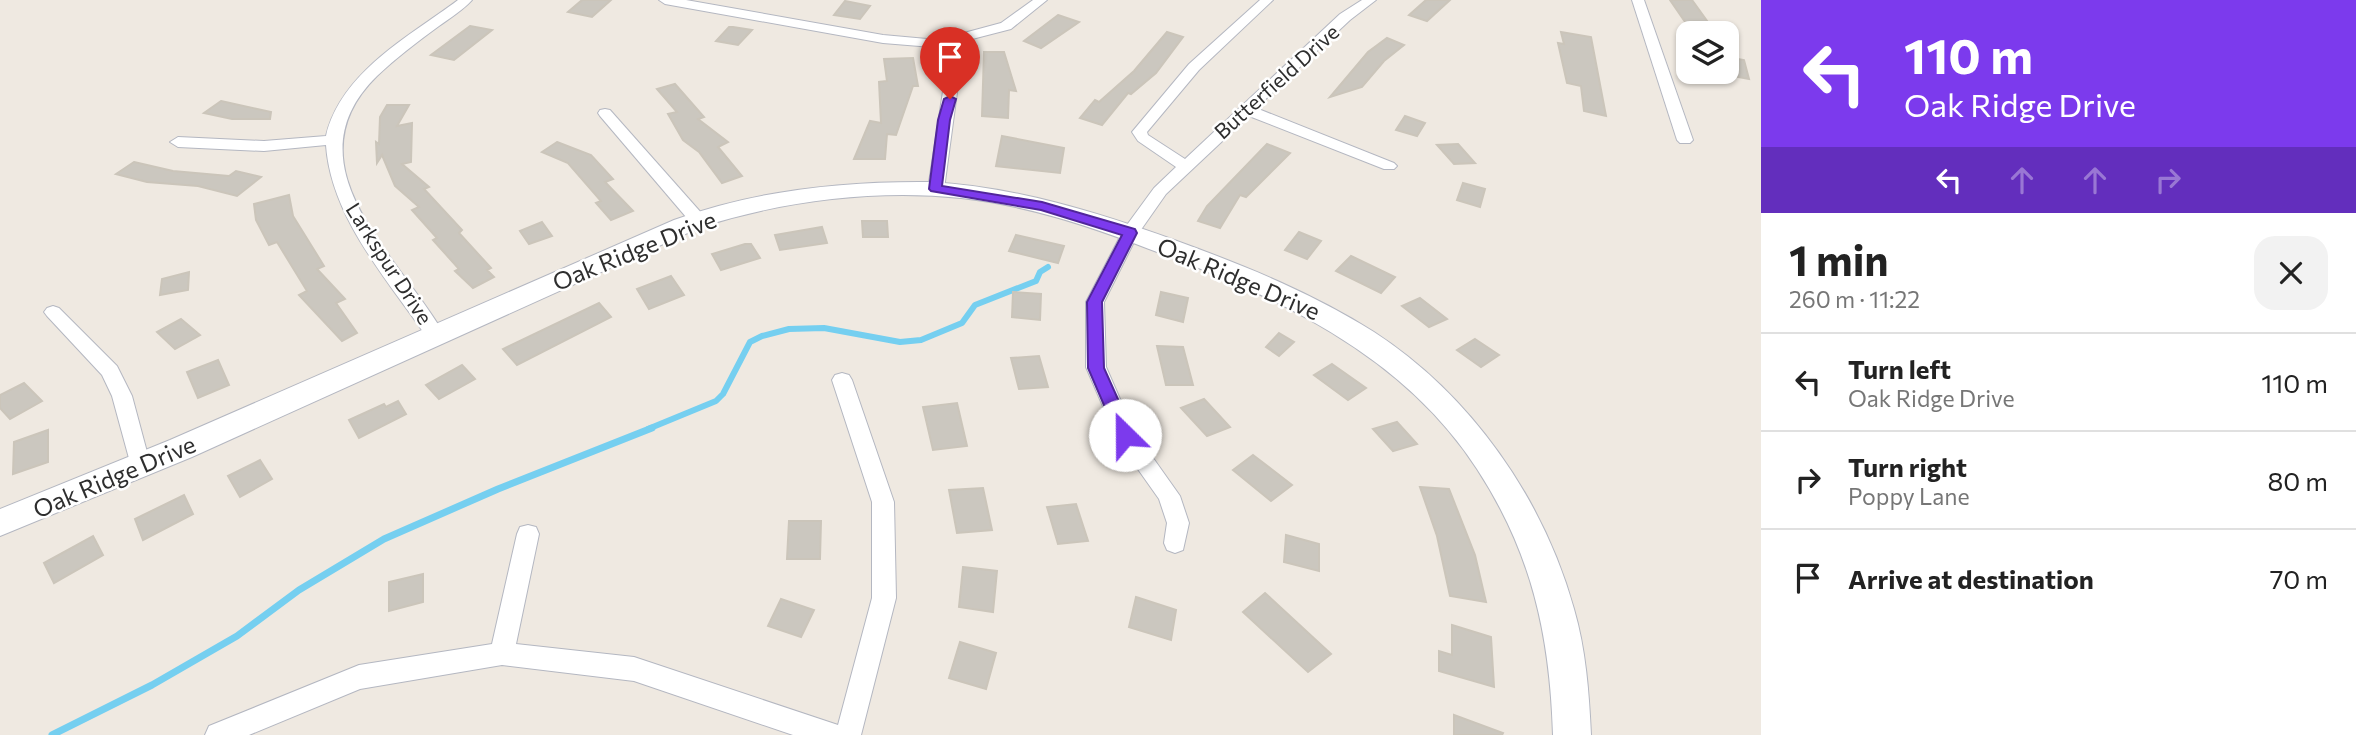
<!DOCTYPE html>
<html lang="en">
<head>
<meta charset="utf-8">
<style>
  :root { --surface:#fff; --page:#f2f2f2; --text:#222; --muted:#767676; --line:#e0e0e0 }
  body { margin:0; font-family:Commissioner,sans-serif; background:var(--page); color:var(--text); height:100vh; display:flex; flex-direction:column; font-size:26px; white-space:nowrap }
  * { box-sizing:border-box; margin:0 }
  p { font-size:23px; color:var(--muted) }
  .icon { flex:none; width:38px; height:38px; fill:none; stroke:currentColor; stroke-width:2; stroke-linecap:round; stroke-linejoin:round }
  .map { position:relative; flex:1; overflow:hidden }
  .panel { display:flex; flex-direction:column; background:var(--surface); width:595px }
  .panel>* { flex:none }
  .banner { background:#7c3aed; color:#fff; overflow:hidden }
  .controls { position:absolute; left:1676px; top:21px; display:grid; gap:14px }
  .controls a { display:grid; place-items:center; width:63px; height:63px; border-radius:14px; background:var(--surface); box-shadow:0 2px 5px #0004; font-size:35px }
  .pin { position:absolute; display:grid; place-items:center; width:60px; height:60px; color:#fff; margin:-72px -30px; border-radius:50% 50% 50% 0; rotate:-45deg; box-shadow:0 0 7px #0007 }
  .pin .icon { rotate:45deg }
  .me { position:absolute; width:77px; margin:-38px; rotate:337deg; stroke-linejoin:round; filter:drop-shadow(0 0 5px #0008) }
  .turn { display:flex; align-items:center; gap:24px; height:147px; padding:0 28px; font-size:32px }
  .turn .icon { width:91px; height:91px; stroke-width:2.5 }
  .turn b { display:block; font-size:49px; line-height:60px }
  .lanes { display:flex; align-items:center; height:66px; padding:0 28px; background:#0003; justify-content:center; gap:35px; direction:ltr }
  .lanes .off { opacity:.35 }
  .round { display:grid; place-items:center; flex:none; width:74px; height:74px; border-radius:21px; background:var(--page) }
  .headline { display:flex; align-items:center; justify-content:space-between; height:119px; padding:0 28px }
  h1 { font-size:42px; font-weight:700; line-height:52px }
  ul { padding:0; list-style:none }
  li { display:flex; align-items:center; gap:21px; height:98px; padding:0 28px; border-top:2px solid var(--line) }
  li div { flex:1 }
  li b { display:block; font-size:26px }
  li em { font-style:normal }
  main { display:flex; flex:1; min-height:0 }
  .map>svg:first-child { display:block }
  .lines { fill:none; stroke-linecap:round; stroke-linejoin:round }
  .stream-far1 { stroke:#75cff0; stroke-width:6 }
  .stream { stroke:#75cff0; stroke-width:7 }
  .building { fill:#cbc7bf; stroke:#cbc5ba; stroke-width:2 }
  .street-casing { stroke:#b4b7c1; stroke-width:2 }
  .secondary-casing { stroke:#b4b7c1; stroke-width:2 }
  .street { fill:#fff; fill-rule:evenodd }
  .secondary { fill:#fff; fill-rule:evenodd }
  .route { fill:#7c3aed; stroke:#51269a; stroke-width:2 }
  .labels { text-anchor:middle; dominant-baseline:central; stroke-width:5; stroke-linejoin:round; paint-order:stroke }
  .far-street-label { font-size:21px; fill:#2e2e2e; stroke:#fff }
  .street-label { font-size:24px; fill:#2e2e2e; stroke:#fff }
</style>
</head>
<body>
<main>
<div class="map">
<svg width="1761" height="735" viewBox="0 0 1761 735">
  <rect width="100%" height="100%" fill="#efe9e1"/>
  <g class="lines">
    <polyline class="stream-far1" points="648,429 716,401 723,394 750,342 762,336 789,329 824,328 900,342 921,340 962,323 975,305 1036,281 1040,272 1048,267"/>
    <polyline class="stream" points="52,735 152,685 237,636 299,590 384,539 498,489 652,428"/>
  </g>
  <g class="building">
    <polygon points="582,0 611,0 592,17 568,12"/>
    <polygon points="1426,0 1450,0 1427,21 1409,15"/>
    <polygon points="1670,0 1692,0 1715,32 1690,29"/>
    <polygon points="845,1 870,6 860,19 834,15"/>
    <polygon points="1058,15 1079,22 1041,48 1024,41"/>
    <polygon points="470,26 492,30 454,60 431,55"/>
    <polygon points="729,27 733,27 752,30 738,45 716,41"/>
    <polygon points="1167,32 1183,37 1156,73 1131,94 1128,93 1102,125 1080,118 1095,100 1099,102 1134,71"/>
    <polygon points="1561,32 1591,37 1606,116 1584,111 1581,86 1567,83 1558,43 1564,44"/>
    <polygon points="1387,38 1404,45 1384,61 1362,87 1330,97 1368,52"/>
    <polygon points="984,52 1004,52 1016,91 1009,90 1008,118 982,116"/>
    <polygon points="1727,57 1744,60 1749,79 1727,75"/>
    <polygon points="913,58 918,86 913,86 896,135 887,134 885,159 854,159 870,121 881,123 879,82 887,81 884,59"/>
    <polygon points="675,84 704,117 698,119 728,142 718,147 742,176 722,183 699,152 683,140 668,114 677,112 657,89"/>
    <polygon points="221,101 271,112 270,119 232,119 204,113"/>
    <polygon points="387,105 409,105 397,126 412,123 411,162 402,164 429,187 424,189 462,230 459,233 491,268 487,270 494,277 473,288 455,271 459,269 433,240 437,238 412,210 419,207 395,186 382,155 377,163 376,142 379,144 380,117"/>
    <polygon points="1405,116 1425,123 1417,136 1396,130"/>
    <polygon points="1002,136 1064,148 1060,173 996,166"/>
    <polygon points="557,142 591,155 613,179 605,182 633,211 611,220 596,203 601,201 568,163 542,152"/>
    <polygon points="1267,144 1290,153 1246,197 1240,195 1220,228 1198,221 1207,206"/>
    <polygon points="1458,144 1475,163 1454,164 1437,145"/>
    <polygon points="134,162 173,171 229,176 236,171 261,177 237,196 198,186 147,182 116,174"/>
    <polygon points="1463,183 1485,189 1480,207 1457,200"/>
    <polygon points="289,195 293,216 324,266 317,269 345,299 336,303 357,333 342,341 299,295 307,291 277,242 269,245 256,220 254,204"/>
    <polygon points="862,221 887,221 888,237 863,237"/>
    <polygon points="542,222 552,236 529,244 520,231"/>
    <polygon points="822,227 827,243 780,250 775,235"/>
    <polygon points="1299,232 1321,241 1307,259 1285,250"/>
    <polygon points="1016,235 1064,246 1058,263 1009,251"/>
    <polygon points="745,244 751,244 760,258 721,270 712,254"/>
    <polygon points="1351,256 1395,277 1381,293 1336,271"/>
    <polygon points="189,272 188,290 160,295 162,279"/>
    <polygon points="671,276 684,295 649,309 637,289"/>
    <polygon points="1013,292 1041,294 1040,320 1012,317"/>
    <polygon points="1161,292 1188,298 1183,322 1156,315"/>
    <polygon points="1420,298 1447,319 1429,327 1402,306"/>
    <polygon points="599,303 611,317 517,365 503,349"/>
    <polygon points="181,319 200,335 175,349 157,332"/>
    <polygon points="1279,333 1294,342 1279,356 1266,347"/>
    <polygon points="1475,339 1499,355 1481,367 1457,350"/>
    <polygon points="1157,346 1183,347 1193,385 1166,385"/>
    <polygon points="1039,356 1048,387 1019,389 1011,358"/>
    <polygon points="218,360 229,385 198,398 187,372"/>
    <polygon points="1332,364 1366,388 1348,400 1314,375"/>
    <polygon points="462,365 475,379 439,399 426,385"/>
    <polygon points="24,383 42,401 10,419 0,408 0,395"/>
    <polygon points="1204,399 1230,427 1207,436 1181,408"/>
    <polygon points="398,401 406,414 359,438 349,420 384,404 386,407"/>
    <polygon points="957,403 967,446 933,450 923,407"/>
    <polygon points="1397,422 1417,444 1393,451 1373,429"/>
    <polygon points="48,430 48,462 13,474 14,442"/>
    <polygon points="1253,455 1292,485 1271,501 1233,470"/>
    <polygon points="260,460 272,479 240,497 228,476"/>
    <polygon points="1420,487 1449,489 1475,555 1486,602 1450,596 1437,536"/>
    <polygon points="983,488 992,530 957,533 949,490"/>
    <polygon points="184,495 193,514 143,540 135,519"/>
    <polygon points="1076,504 1088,541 1058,544 1047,507"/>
    <polygon points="789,521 821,521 820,559 787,559"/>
    <polygon points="1286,535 1319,544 1319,571 1284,562"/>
    <polygon points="93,536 103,555 54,583 44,563"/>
    <polygon points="963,567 997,571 993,612 959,607"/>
    <polygon points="423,574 423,602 389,611 389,582"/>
    <polygon points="1265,593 1331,654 1308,672 1243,612"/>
    <polygon points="1136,597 1176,610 1171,640 1129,627"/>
    <polygon points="781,599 814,610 801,637 768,626"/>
    <polygon points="1452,625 1491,637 1494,687 1439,671 1439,651 1452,655"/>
    <polygon points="960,642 996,653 986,689 949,678"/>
    <polygon points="1454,715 1503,733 1502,735 1454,735"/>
  </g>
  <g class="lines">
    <defs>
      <g id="street">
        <path d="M458,0h14c-9,10 -22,18 -33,26 -22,16 -43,32 -62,50 -91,89 22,180 67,258l-2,5h-14c-40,-59 -97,-121 -102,-194l-62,6 -86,-4 -8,-5 8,-5 86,4 62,-5c15,-64 84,-100 132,-136z"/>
        <polygon points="659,0 686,0 883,35 938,40 1001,23 1033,0 1047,0 1011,29 945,46 958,85 944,189 936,194 928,189 944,85 932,47 883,43 665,4"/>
        <polygon points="1260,0 1273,0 1199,70 1147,132 1148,135 1185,159 1340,14 1362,0 1376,0 1350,20 1256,108 1394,163 1397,166 1394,169 1384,169 1249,116 1166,194 1138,234 1104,302 1106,367 1134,431 1180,496 1189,523 1183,550 1175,553 1167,550 1164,543 1167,523 1159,499 1118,441 1086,367 1086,302 1124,229 1154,188 1176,167 1138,141 1132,132 1189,64"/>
        <polygon points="1632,0 1644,0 1693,140 1690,143 1680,143 1677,140"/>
        <polygon points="605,109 610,110 704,216 706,220 704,224 692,224 600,116 598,113 600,110"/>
        <polygon points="53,306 59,308 117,366 132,396 151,467 147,473 140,475 133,473 112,396 102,375 47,316 44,312 47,308"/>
        <polygon points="842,373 849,375 852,380 894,502 896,598 861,735 793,735 634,681 502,665 360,689 249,735 205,735 209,726 359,665 492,644 517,534 520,527 528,525 536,527 539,534 516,644 634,657 838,725 872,598 872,502 832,380 835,375"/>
      </g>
      <path id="secondary" d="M931,182c85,5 166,30 246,59 69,25 135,52 197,91 97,63 169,166 200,277 12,41 15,84 17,126h-38c-3,-99 -21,-182 -76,-266 -75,-116 -203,-174 -328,-220 -60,-23 -123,-44 -188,-51 -85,-9 -179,3 -260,29l-509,230 -192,79v-27l170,-69 504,-220c82,-30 171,-39 257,-38z"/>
    </defs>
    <use href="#street" class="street-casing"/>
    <use href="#secondary" class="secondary-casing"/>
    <use href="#street" class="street"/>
    <use href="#secondary" class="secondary"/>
  </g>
  <polygon class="route" points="950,96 956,99 950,120 942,186 1042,202 1135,229 1137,233 1102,302 1104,368 1134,435 1131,440 1119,440 1088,368 1087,302 1122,235 1041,210 931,191 929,189 938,120 944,99"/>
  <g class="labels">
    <g class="far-street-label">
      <text transform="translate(1276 81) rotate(-42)">Butterfield Drive</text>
      <text transform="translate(390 263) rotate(57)">Larkspur Drive</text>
    </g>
    <g class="street-label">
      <text transform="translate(634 250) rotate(-22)">Oak Ridge Drive</text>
      <text transform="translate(1239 278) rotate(23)">Oak Ridge Drive</text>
      <text transform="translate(114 476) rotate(-23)">Oak Ridge Drive</text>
    </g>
  </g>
</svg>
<div class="controls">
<a><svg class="icon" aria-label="layers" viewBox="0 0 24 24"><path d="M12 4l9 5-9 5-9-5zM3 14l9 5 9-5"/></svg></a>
</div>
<div class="pin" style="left:950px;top:99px;background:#d93025"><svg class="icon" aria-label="arrive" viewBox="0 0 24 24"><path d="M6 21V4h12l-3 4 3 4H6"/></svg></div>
<svg class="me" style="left:1125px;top:435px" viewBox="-20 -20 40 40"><circle r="19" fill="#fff"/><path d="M0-13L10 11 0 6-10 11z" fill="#7c3aed"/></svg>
</div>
<section class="panel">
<div class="banner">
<div class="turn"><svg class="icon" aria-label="left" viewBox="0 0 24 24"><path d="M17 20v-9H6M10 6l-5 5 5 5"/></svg><div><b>110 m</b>Oak Ridge Drive</div></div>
<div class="lanes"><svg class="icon" aria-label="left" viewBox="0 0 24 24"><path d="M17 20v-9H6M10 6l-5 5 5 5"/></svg><svg class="icon off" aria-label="ahead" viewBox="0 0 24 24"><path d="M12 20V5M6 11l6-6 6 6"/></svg><svg class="icon off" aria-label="ahead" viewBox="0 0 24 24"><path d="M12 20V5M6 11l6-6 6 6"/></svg><svg class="icon off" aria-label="right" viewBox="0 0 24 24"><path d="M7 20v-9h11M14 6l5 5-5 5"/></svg></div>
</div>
<div class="headline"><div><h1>1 min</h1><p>260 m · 11:22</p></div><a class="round"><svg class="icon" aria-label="close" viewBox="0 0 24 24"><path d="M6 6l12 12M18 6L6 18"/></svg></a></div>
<ul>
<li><svg class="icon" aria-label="left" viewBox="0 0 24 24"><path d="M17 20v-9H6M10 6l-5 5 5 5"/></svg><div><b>Turn left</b><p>Oak Ridge Drive</p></div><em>110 m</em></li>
<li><svg class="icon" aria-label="right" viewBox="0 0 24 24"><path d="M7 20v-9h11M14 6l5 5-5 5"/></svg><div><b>Turn right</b><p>Poppy Lane</p></div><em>80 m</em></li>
<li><svg class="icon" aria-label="arrive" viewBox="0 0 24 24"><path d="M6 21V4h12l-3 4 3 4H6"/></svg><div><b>Arrive at destination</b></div><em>70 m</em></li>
</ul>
</section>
</main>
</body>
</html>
